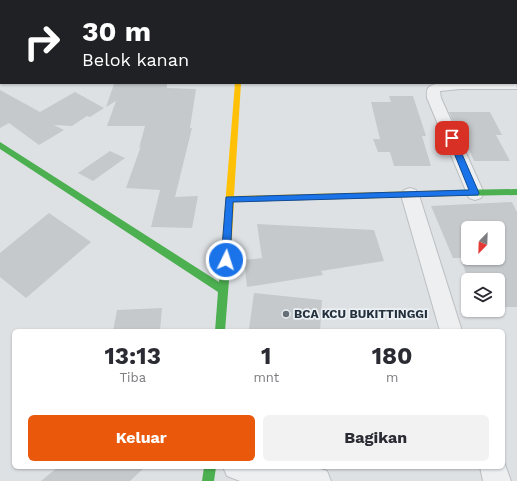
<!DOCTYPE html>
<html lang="id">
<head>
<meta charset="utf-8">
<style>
  :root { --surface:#fff; --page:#f2f2f3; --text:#2b2b33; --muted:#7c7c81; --accent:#ea580c }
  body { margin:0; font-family:"Work Sans",sans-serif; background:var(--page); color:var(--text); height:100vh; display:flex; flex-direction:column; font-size:15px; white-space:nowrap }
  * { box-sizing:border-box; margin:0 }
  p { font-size:13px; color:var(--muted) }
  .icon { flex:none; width:22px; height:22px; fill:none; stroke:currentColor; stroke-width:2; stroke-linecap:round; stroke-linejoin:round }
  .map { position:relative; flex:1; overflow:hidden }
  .sheet { position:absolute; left:12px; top:329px; width:493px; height:140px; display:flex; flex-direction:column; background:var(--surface); border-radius:6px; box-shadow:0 1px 3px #0004 }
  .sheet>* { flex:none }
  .top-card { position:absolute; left:0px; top:0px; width:517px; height:84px; box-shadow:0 1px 3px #0004; background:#202124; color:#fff; overflow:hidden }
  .needle { width:26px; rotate:203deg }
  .buttons { position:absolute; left:461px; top:221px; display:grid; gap:8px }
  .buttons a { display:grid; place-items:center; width:44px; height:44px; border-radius:6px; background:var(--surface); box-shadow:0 1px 3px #0004; font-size:20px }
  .pin { position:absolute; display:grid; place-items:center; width:34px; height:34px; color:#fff; margin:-17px; border-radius:8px; box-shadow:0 2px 6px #0006 }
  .me { position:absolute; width:44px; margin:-22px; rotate:4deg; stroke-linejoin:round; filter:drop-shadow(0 0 3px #0008) }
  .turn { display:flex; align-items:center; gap:14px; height:84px; padding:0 16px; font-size:18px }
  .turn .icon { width:52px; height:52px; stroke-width:2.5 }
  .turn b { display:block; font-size:28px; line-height:34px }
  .eta { display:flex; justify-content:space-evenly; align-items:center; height:68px; text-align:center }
  .eta b { font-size:24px; font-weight:700; line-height:28px }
  .cta { display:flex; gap:8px; margin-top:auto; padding:8px 16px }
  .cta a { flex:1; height:46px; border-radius:6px; background:var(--accent); color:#fff; font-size:16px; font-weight:700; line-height:46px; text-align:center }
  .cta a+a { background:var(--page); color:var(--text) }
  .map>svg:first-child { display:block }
  .green { fill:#cfd8ce }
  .building { fill:#c6c9cc; fill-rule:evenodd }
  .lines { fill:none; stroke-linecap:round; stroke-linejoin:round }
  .street-casing { stroke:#bcbfc2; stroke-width:2 }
  .street { fill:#edeff1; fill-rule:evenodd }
  .fast { fill:#4caf50; fill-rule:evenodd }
  .slow { fill:#ffc107; fill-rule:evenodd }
  .route { fill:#1a73e8; stroke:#114b97 }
  .poi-dot { fill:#666e77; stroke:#ebf0f4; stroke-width:1.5 }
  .labels { text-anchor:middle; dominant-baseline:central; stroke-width:3.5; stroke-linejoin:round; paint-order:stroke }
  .poi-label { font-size:12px; font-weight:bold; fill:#25303d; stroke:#ebf0f4; text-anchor:start }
</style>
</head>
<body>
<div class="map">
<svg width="517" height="481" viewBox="0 0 517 481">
  <rect width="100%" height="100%" fill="#dee1e4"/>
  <polygon class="green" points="0,0 231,0 1,1 0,3"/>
  <g class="building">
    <polygon points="114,84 167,84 167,88 196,89 190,128 192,128 175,197 198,196 192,228 151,227 160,190 126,188 141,146 139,148 145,126 107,126 116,101 106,107"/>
    <polygon points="0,90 40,112 75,92 104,108 90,117 87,116 72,126 54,125 64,130 39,145 9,123 0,128"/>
    <polygon points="389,96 413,96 426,136 422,136 431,166 394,166 390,152 378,152 373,139 380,139 371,102 391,102"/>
    <polygon points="449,112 490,112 502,135 496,135 510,161 474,161 463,135 459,135"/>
    <polygon points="110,151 125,158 93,181 78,173"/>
    <path d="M512,202l5,10v95h-19v-27h-30l-7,-22h-8l-22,-52zM468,228h30v30h-30z"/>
    <polygon points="49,213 91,242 26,298 0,277 0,253"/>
    <polygon points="257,224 374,230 384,261 321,271 323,275 247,287 244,260 262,258"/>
    <polygon points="254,293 322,300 320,331 272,331 249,329"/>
    <polygon points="162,308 160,331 113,331 117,310"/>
    <polygon points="58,467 145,467 130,481 41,481"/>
  </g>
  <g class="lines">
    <defs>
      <g id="street">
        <rect x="386" y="0" width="11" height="1"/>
        <rect x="441" y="0" width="10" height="1"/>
        <rect x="516" y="14" width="1" height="6"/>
        <path d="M516,81l1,8h-57l-20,2 1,7 43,95 -3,5 -6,2 -6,-2 -42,-100c-1,-11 1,-12 12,-15h77z"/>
        <polygon points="410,188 416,190 419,195 462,331 440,331 401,195 404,190"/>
        <polygon points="503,459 511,481 483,481 480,467 503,467"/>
        <polygon points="223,467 314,467 327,471 331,481 240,481 227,476"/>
      </g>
    </defs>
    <use href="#street" class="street-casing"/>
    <use href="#street" class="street"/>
    <g class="fast">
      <rect x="241" y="0" width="6" height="1"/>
      <rect x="0" y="6" width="1" height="4"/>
      <polygon points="0,142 219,282 221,255 223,252 226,251 229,252 231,255 225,331 215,331 218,292 0,149"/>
      <polygon points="517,189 517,195 456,196 452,193 456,190"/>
      <polygon points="204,467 216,467 214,481 202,481"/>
    </g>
    <polygon class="slow" points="235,83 241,83 234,196 456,190 460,193 456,196 234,202 231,255 229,258 226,259 223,258 221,255"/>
  </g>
  <polygon class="route" points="452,136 455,138 479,193 478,195 233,202 230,260 229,263 222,263 221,260 226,197 469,190 448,138"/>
  <circle class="poi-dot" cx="286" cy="314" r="4"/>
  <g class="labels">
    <g class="poi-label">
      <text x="294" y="314">BCA KCU BUKITTINGGI</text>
    </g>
  </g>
</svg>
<div class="buttons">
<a><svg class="needle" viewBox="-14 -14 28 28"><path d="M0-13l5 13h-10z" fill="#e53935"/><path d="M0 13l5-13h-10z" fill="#7c7c81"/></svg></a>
<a><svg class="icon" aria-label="layers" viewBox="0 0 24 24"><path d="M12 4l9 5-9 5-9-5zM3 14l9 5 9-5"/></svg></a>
</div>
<div class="pin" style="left:452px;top:138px;background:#d93025"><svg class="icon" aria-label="arrive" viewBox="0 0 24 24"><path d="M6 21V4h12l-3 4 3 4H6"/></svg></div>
<svg class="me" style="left:226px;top:260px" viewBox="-20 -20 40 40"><circle r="17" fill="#1a73e8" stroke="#fff" stroke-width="3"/><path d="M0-11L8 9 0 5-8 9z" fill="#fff"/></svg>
<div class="top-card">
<div class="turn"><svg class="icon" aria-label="right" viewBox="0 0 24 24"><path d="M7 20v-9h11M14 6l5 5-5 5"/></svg><div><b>30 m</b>Belok kanan</div></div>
</div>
<section class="sheet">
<div class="eta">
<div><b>13:13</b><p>Tiba</p></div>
<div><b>1</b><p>mnt</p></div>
<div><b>180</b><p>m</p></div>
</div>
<div class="cta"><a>Keluar</a><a>Bagikan</a></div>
</section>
</div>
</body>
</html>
